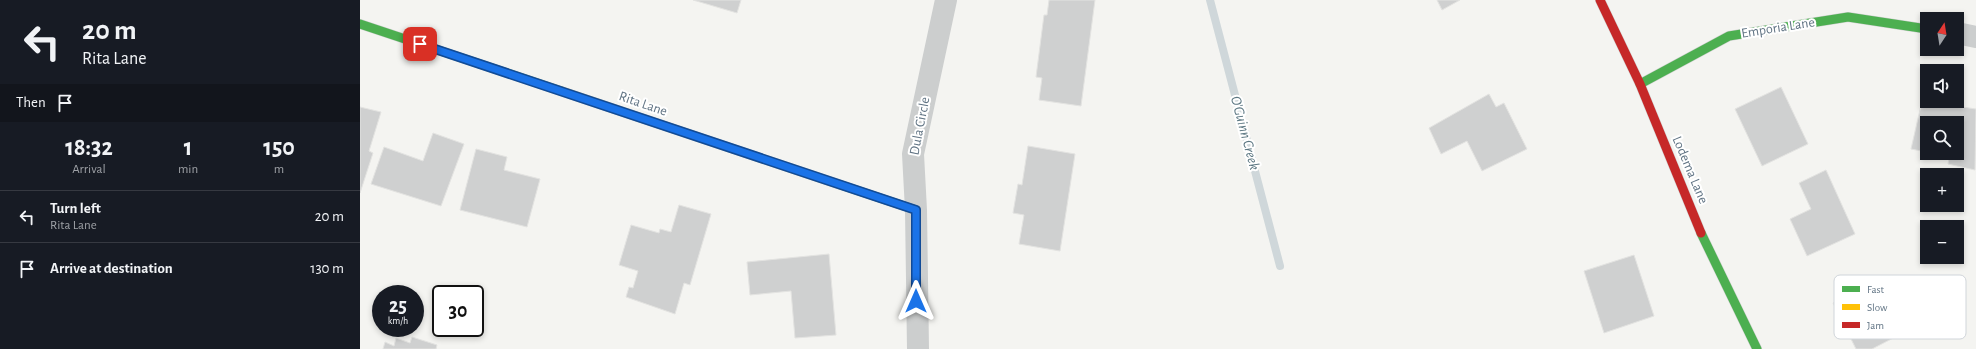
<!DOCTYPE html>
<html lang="en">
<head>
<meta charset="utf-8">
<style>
  :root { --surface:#171b24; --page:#20242c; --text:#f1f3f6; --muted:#9ea1a6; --line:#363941 }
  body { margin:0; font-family:"Alegreya Sans",sans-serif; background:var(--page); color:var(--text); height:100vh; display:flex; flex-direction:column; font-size:15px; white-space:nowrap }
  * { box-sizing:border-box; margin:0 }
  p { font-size:13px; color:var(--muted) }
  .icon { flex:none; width:22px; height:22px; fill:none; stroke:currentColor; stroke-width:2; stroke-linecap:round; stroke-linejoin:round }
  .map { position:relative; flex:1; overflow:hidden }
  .panel { display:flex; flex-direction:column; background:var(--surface); width:360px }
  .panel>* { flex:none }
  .hud { background:#171b24; color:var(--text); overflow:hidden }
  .needle { width:26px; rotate:12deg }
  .tools { position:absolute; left:1560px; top:12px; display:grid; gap:8px }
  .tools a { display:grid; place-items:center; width:44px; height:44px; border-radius:0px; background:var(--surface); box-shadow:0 2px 6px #0003; font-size:20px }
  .speed { position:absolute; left:12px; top:285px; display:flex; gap:8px; font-size:20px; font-weight:700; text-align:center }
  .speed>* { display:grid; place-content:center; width:52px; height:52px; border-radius:50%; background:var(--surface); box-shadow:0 2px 6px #0003; line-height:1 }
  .speed small { font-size:10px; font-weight:400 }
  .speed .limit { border:2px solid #111; border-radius:6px; background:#fff; color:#111 }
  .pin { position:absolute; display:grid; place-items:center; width:34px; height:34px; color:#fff; margin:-17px; border-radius:8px; box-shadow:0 2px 6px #0006 }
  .me { position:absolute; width:44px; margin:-22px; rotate:0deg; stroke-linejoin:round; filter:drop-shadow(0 0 3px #0008) }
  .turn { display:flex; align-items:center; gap:14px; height:84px; padding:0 16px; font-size:18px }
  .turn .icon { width:52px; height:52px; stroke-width:2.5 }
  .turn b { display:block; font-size:28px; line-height:34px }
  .then { display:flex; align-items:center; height:38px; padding:0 16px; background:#0003; gap:8px; font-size:15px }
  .eta { display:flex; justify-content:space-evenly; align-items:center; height:68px; text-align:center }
  .eta b { font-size:24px; font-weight:700; line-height:28px }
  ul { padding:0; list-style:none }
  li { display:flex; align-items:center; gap:12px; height:52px; padding:0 16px; border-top:1px solid var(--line) }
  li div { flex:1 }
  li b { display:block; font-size:15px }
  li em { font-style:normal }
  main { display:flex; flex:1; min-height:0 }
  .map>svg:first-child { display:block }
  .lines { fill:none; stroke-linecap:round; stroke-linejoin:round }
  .stream { stroke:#cfd7da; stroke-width:8 }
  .building { fill:#cfd0d0; stroke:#e3e3e1 }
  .fast-casing { stroke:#d0d1d1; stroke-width:10 }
  .slow-casing { stroke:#d0d1d1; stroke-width:10 }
  .jam-casing { stroke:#d0d1d1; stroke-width:10 }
  .street { stroke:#cccece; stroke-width:22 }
  .fast { stroke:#4caf50; stroke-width:9 }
  .slow { stroke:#ffc107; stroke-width:9 }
  .jam { stroke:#c62828; stroke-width:9 }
  .route-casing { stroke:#114b97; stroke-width:10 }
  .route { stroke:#1a73e8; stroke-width:7 }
  .labels { text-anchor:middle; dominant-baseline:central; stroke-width:4; stroke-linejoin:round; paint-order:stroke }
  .street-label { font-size:14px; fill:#617484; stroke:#fff }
  .water-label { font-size:15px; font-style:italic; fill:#5c7782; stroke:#fff }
  .key { fill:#fff; stroke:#d0d5da; stroke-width:1 }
  .key-label { font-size:11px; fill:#617484 }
</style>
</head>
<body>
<main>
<section class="panel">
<div class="hud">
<div class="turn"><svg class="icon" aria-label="left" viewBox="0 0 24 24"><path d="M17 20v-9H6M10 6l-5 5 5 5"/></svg><div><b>20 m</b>Rita Lane</div></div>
<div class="then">Then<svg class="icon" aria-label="arrive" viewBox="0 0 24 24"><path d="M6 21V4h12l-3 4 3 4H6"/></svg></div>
</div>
<div class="eta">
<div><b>18:32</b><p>Arrival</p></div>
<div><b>1</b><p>min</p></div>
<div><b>150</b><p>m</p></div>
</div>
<ul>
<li><svg class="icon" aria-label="left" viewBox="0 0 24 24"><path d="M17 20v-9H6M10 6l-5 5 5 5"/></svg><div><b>Turn left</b><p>Rita Lane</p></div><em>20 m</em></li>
<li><svg class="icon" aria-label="arrive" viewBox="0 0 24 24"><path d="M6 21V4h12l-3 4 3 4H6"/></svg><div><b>Arrive at destination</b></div><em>130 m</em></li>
</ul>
</section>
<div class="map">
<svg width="1616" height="349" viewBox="0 0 1616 349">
  <rect width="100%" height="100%" fill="#f4f4f1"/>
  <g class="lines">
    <polyline class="stream" points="850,0 920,266"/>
  </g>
  <g class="building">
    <polygon points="333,0 381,0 377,13"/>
    <polygon points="689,0 735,0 721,106 679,100 682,78 676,77 684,15 687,15"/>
    <polygon points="1077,0 1100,0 1082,10"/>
    <polygon points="1421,87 1448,144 1402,166 1375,109"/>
    <polygon points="1129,94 1136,107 1144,103 1167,149 1122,171 1107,141 1081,154 1069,128"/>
    <polygon points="1562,101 1616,109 1615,170 1588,164 1590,153 1597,153 1597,123 1567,123 1567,152 1551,149"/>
    <polygon points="0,107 21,112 9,151 13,153 0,193"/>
    <polygon points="73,133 104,144 81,206 11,184 24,147 63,161"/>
    <polygon points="668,146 715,154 700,251 659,244 664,215 653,213 658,184 662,185"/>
    <polygon points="116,149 147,157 144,170 180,179 167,227 100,210"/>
    <polygon points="1466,170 1495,234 1447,256 1430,219 1451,209 1439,183"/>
    <polygon points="319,205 351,214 330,285 324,283 315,314 266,297 269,287 273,288 278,271 259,265 271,225 299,233 300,229 311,232"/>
    <polygon points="469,254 476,335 435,338 431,291 390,295 387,262"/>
    <polygon points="1274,255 1294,316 1244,333 1224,271"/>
    <polygon points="1519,279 1545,332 1512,349 1496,349 1473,303"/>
    <polygon points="52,337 77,345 76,349 23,349 25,342 34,346 36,338 50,343"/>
  </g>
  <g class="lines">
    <defs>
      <g id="fast">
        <polyline points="0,24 201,91"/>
        <polyline points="1280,84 1369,36 1488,17 1567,29"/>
        <polyline points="481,185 556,210"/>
        <polyline points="1341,233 1397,349"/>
      </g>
      <polyline id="slow" points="201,91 481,185"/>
      <polyline id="jam" points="1240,0 1280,84 1341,233"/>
    </defs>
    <use href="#fast" class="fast-casing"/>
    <use href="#slow" class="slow-casing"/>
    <use href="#jam" class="jam-casing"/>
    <g class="street">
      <polyline points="1597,33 1616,37"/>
      <polyline points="558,349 556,210 553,154 586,0"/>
    </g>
    <use href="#fast" class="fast"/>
    <use href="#slow" class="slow"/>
    <use href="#jam" class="jam"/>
  </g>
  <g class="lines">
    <defs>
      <polyline id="route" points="60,44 556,210 556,301"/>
    </defs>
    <use href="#route" class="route-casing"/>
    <use href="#route" class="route"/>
  </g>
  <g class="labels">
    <g class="street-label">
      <text transform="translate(1418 28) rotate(-9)">Emporia Lane</text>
      <text transform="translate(283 104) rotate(19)">Rita Lane</text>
      <text transform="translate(560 126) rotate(-79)">Dula Circle</text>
      <text transform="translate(1330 170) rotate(67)">Lodema Lane</text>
    </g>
    <g class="water-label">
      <text transform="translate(885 133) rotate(75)">O'Guinn Creek</text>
    </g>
  </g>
  <rect x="1474" y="275" width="132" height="64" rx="6" class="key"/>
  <rect x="1482" y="286" width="18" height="6" fill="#4caf50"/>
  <rect x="1482" y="304" width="18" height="6" fill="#ffc107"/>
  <rect x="1482" y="322" width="18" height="6" fill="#c62828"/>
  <g class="key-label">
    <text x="1507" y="293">Fast</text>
    <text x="1507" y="311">Slow</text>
    <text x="1507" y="329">Jam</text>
  </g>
</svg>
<div class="tools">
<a><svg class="needle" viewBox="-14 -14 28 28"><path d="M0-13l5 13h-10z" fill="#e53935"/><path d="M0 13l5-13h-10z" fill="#9ea1a6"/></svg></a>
<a><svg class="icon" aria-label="sound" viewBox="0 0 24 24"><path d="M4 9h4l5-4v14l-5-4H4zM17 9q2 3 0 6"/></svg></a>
<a><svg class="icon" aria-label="search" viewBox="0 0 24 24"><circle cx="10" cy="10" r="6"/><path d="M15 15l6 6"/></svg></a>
<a>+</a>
<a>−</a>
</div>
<div class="speed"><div>25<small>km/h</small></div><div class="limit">30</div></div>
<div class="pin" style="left:60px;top:44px;background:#d93025"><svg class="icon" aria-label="arrive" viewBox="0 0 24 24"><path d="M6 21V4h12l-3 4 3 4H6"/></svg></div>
<svg class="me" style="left:556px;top:301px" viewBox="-20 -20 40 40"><path d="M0-17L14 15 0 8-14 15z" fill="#1a73e8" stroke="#fff" stroke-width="4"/></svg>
</div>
</main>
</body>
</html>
